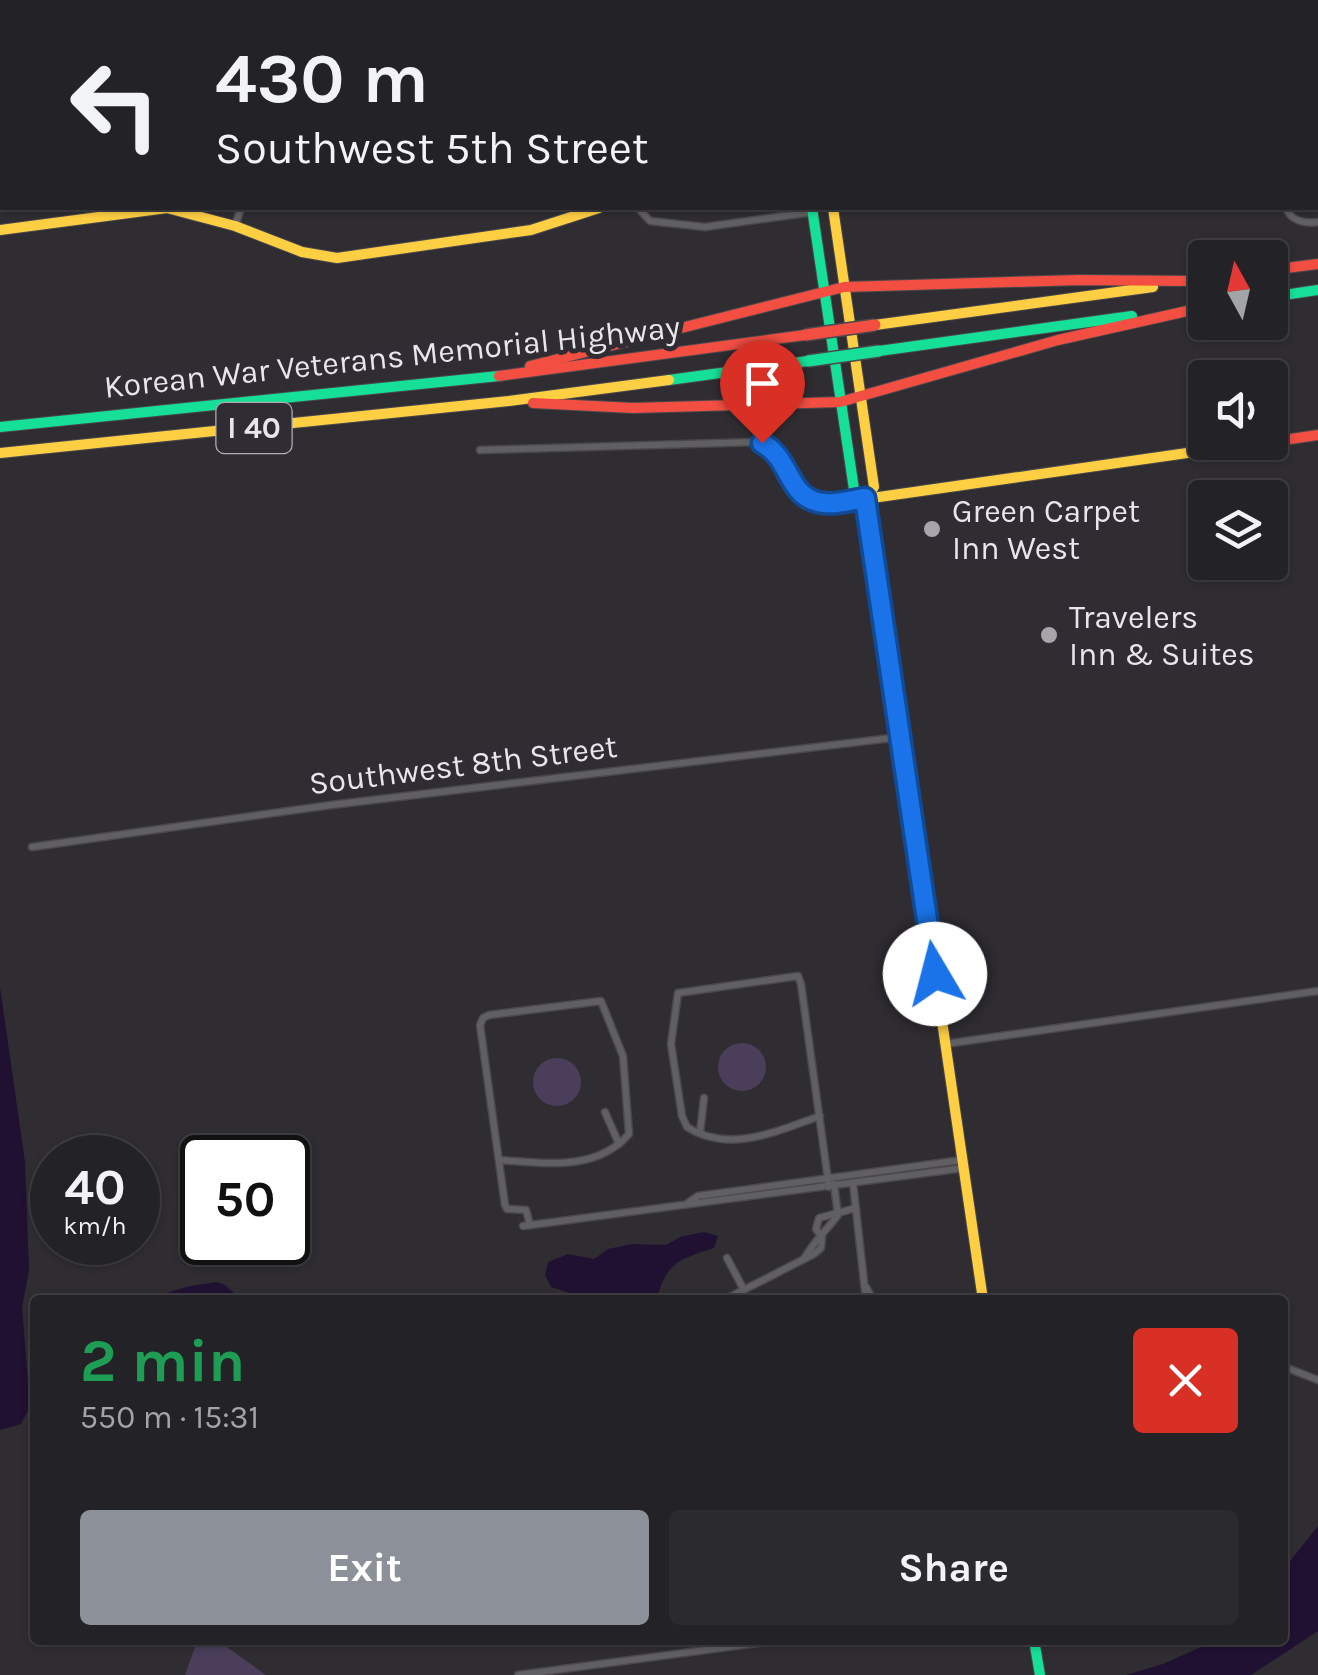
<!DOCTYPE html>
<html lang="en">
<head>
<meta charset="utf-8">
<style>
  :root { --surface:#232226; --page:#2b2a2e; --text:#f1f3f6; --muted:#a3a4a7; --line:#403f43; --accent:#8c9099 }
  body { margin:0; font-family:Karla,sans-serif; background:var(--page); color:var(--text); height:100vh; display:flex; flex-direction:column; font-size:38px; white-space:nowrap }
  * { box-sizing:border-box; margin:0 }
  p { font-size:32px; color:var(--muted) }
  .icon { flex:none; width:55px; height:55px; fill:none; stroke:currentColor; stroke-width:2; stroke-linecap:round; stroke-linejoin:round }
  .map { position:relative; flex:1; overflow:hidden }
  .panel { position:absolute; left:30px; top:1295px; width:1258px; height:350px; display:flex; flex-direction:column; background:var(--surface); border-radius:10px; box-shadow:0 2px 8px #0004,0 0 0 2px var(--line) }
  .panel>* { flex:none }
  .banner { position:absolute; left:0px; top:0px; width:1320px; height:210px; box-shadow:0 2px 8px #0004,0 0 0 2px var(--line); background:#232226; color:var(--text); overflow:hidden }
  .needle { width:65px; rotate:352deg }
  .controls { position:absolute; left:1188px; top:240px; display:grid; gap:20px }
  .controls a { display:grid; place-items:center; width:100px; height:100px; border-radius:10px; background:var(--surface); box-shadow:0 2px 8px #0004,0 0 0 2px var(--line); font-size:50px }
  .speed { position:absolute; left:30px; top:1135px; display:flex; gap:20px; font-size:50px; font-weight:700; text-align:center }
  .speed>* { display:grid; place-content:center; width:130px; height:130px; border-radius:50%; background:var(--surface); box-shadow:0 2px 8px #0004,0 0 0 2px var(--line); line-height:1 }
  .speed small { font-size:25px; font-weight:400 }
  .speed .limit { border:5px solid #111; border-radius:15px; background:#fff; color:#111 }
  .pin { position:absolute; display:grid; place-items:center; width:85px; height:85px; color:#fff; margin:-102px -42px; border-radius:50% 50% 50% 0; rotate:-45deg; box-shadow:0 0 10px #0007 }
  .pin .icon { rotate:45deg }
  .me { position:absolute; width:110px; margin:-55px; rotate:352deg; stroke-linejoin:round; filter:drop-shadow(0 0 8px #0008) }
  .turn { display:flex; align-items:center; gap:35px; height:210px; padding:0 50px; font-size:45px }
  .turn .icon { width:130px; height:130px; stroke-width:2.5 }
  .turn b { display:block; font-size:70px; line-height:85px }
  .round { display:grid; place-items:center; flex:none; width:105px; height:105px; border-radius:10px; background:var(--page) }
  .head { display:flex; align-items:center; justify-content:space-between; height:170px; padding:0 50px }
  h1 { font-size:60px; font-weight:700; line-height:75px; color:#1e9e55 }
  .cta { display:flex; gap:20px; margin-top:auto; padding:20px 50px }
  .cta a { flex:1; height:115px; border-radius:10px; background:var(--accent); color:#fff; font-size:40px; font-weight:700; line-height:115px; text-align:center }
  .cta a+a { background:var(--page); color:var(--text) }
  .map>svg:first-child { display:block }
  .green { fill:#4a3e5a }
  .water { fill:#201032 }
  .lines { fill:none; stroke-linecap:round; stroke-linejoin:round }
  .street-casing { stroke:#4a484c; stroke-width:9 }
  .fast-casing { stroke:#4a484c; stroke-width:12 }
  .slow-casing { stroke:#4a484c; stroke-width:12 }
  .jam-casing { stroke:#4a484c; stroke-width:12 }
  .street { stroke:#605f62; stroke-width:6 }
  .fast { stroke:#16e098; stroke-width:10 }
  .slow { stroke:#ffcf43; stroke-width:10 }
  .jam { stroke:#f24e42; stroke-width:10 }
  .fast-bridge-casing { stroke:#4a484c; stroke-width:14; stroke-linecap:butt }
  .jam-bridge-casing { stroke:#4a484c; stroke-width:14; stroke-linecap:butt }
  .fast-bridge { stroke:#16e098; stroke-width:11 }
  .jam-bridge { stroke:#f24e42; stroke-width:11 }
  .route-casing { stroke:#114b97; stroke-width:25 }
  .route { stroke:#1a73e8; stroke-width:18 }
  .poi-dot { fill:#a7a5aa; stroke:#2f2c33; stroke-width:4 }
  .labels { text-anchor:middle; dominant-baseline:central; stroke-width:10; stroke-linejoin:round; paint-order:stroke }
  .shield { fill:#2f2c33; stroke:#b0aeb4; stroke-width:2.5 }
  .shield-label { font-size:30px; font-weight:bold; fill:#e8e6eb }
  .street-label { font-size:32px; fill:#e8e6eb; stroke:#2f2c33 }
  .poi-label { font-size:32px; fill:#e8e6eb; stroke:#2f2c33; text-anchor:start }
</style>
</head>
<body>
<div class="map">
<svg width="1318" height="1675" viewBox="0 0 1318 1675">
  <rect width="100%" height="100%" fill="#2f2d32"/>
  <g class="green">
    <circle cx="742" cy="1067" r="24"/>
    <circle cx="557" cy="1082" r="24"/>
    <polygon points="190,1640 217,1640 266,1675 185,1675 195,1647"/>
  </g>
  <g class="water">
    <polygon points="0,987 25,1162 29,1270 22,1308 30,1407 21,1424 0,1430"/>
    <path d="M704,1232l14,4 -4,12c-36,12 -46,13 -58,52h-81l-8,-8 -16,-5 -6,-12 3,-13 20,-8 26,5 14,-10 24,-5 34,1 14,-8z"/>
    <polygon points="217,1282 225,1285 242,1300 142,1300 190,1286"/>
    <polygon points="1318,1526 1318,1631 1251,1675 1126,1675 1163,1664 1217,1640 1282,1640 1283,1570"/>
  </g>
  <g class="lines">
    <defs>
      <g id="street">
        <polyline points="222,0 223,2"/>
        <polyline points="604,0 604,2"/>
        <polyline points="1253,0 1254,2"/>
        <polyline points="638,208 650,221 705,227 813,212"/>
        <path d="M1286,208c5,13 19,16 32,14"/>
        <polyline points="235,226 241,208"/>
        <path d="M480,450l276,-8c37,9 28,57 67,61 13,2 28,-2 41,-4"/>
        <polyline points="32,847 331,805 900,737"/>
        <polyline points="945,1044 1318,991"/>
        <polyline points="605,1112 619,1144"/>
        <path d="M820,1116c-43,15 -91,38 -133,11l-5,-11 -11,-72 7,-51 120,-17 3,8 28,203"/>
        <polyline points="700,1133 704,1098"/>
        <path d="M499,1160c45,3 97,12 130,-26l-6,-78 -22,-55 -112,14 -6,3 -3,7 25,180 2,4 19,1 4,15"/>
        <polyline points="853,1183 866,1300"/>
        <polyline points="688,1203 698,1196 962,1160"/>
        <polyline points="523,1226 964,1168"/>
        <polyline points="727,1258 744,1290"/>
        <path d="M804,1259c9,-17 22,-28 34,-44l-4,-31"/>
        <polyline points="866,1287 873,1300"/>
        <polyline points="724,1300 814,1254 821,1248 822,1237 816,1229 819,1218 856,1208"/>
        <polyline points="1282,1366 1318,1380"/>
        <polyline points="518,1675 781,1640"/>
      </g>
      <g id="fast">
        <polyline points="812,208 854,489 865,499 895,701"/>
        <polyline points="1270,297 1318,290"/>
        <polyline points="879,351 1132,316"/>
        <polyline points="669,380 808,361"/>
        <polyline points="0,427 499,376"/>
        <polyline points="1034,1640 1040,1675"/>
      </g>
      <g id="slow">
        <polyline points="793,0 796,2"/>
        <polyline points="802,0 803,2"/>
        <polyline points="833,208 874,487 865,499"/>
        <polyline points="0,230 167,208 235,226 302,252 337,258 531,230 599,208"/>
        <polyline points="875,325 1153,287"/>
        <polyline points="0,453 509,401 669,380"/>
        <polyline points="865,499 1264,442"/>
        <polyline points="895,701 983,1300"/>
      </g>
      <g id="jam">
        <polyline points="782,0 783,2"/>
        <polyline points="1270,270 1318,264"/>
        <polyline points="530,366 844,287 1079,280 1191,281"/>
        <polyline points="499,376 805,335"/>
        <polyline points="533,403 633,408 840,402 1058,340 1205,307"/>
        <polyline points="1270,442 1318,435"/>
      </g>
    </defs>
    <use href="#street" class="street-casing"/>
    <use href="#fast" class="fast-casing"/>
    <use href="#slow" class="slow-casing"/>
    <use href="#jam" class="jam-casing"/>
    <use href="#street" class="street"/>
    <use href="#fast" class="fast"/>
    <use href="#slow" class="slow"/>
    <use href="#jam" class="jam"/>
    <defs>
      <polyline id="fast-bridge" points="808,361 879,351"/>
      <polyline id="jam-bridge" points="805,335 875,325"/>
    </defs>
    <use href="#fast-bridge" class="fast-bridge-casing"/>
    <use href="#jam-bridge" class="jam-bridge-casing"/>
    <use href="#fast-bridge" class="fast-bridge"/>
    <use href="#jam-bridge" class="jam-bridge"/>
  </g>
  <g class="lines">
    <defs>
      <path id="route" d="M762,443c31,17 24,56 62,60 13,2 28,-3 41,-5l70,476"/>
    </defs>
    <use href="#route" class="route-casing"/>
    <use href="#route" class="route"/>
  </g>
  <g class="poi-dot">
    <circle cx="932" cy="529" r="10"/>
    <circle cx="1049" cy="635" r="10"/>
  </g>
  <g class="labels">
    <rect class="shield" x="216.5" y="403" width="75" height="50" rx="8"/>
    <g class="shield-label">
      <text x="254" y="428">I 40</text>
    </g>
    <g class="street-label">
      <text transform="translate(392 357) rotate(-6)">Korean War Veterans Memorial Highway</text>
      <text transform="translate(463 765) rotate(-7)">Southwest 8th Street</text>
    </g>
    <g class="poi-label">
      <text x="952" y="511">Green Carpet<tspan x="952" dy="37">Inn West</tspan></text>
      <text x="1069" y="617">Travelers<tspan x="1069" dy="37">Inn &amp; Suites</tspan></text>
    </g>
  </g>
</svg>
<div class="controls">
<a><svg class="needle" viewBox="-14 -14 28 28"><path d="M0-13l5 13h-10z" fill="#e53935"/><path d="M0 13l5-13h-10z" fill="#a3a4a7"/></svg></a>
<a><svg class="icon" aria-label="sound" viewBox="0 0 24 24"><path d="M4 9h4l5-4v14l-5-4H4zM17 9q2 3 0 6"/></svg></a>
<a><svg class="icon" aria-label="layers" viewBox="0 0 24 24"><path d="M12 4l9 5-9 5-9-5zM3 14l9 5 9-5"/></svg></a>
</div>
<div class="speed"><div>40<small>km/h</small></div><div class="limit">50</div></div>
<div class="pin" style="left:762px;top:443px;background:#d93025"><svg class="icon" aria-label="arrive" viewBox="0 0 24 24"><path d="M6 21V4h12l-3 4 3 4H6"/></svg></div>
<svg class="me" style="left:935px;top:974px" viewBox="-20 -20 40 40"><circle r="19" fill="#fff"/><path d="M0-13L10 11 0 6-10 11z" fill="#1a73e8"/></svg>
<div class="banner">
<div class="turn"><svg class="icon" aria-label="left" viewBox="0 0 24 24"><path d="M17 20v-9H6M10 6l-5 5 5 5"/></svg><div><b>430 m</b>Southwest 5th Street</div></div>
</div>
<section class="panel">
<div class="head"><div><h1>2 min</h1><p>550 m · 15:31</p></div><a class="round" style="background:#d93025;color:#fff"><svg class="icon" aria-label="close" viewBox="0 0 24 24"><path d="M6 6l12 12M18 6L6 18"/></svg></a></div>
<div class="cta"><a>Exit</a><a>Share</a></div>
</section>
</div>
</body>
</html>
